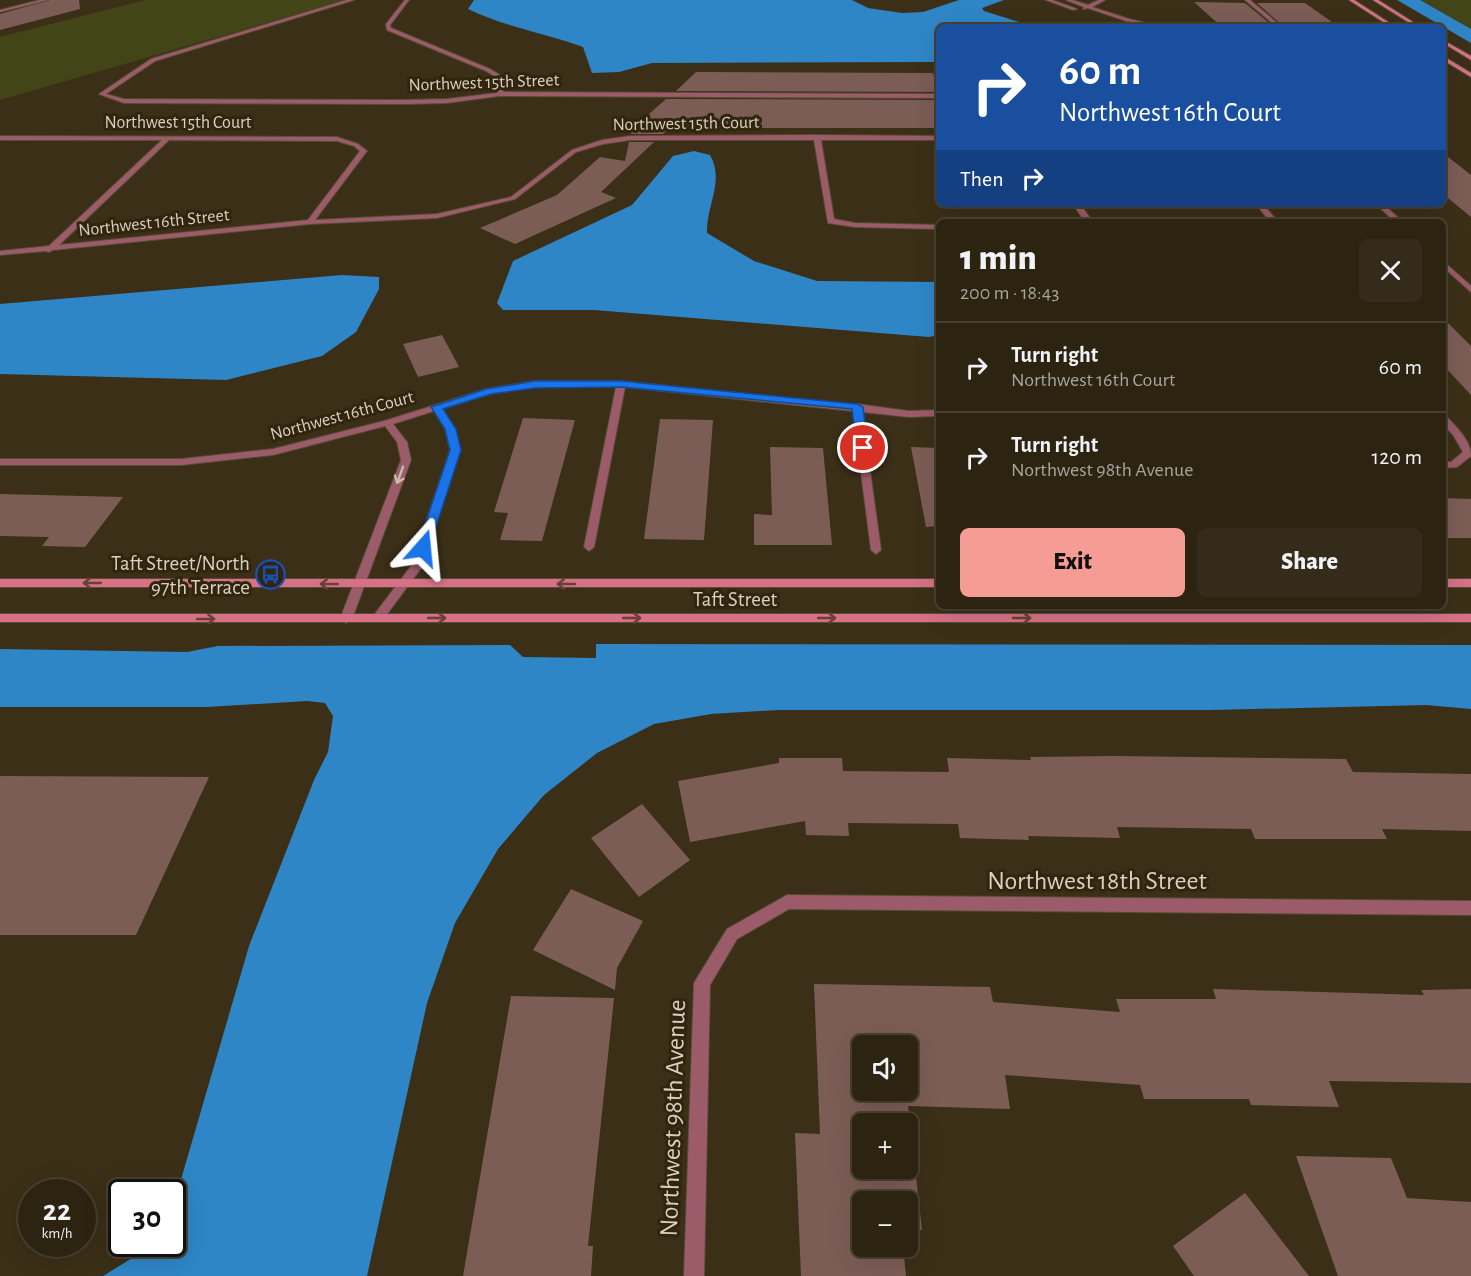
<!DOCTYPE html>
<html lang="en">
<head>
<meta charset="utf-8">
<style>
  :root { --surface:#2c2311; --page:#342b1a; --text:#f1f3f6; --muted:#a6a49f; --line:#484031; --accent:#f59c95 }
  body { margin:0; font-family:"Alegreya Sans",sans-serif; background:var(--page); color:var(--text); height:100vh; display:flex; flex-direction:column; font-size:22px; white-space:nowrap }
  * { box-sizing:border-box; margin:0 }
  p { font-size:20px; color:var(--muted) }
  .icon { flex:none; width:33px; height:33px; fill:none; stroke:currentColor; stroke-width:2; stroke-linecap:round; stroke-linejoin:round }
  .map { position:relative; flex:1; overflow:hidden }
  .panel { position:absolute; left:936px; top:219px; width:510px; height:390px; display:flex; flex-direction:column; background:var(--surface); border-radius:9px; box-shadow:0 6px 24px #0002,0 0 0 2px var(--line) }
  .panel>* { flex:none }
  .banner { position:absolute; left:936px; top:24px; width:510px; height:183px; border-radius:9px; box-shadow:0 6px 24px #0002,0 0 0 2px var(--line); background:#1a4fa0; color:#fff; overflow:hidden }
  .controls { position:absolute; left:852px; top:1035px; display:grid; gap:12px }
  .controls a { display:grid; place-items:center; width:66px; height:66px; border-radius:9px; background:var(--surface); box-shadow:0 6px 24px #0002,0 0 0 2px var(--line); font-size:30px }
  .speed { position:absolute; left:18px; top:1179px; display:flex; gap:12px; font-size:30px; font-weight:700; text-align:center }
  .speed>* { display:grid; place-content:center; width:78px; height:78px; border-radius:50%; background:var(--surface); box-shadow:0 6px 24px #0002,0 0 0 2px var(--line); line-height:1 }
  .speed small { font-size:15px; font-weight:400 }
  .speed .limit { border:3px solid #111; border-radius:9px; background:#fff; color:#111 }
  .pin { position:absolute; display:grid; place-items:center; width:51px; height:51px; color:#fff; margin:-26px; border:3px solid #fff; border-radius:50%; box-shadow:0 2px 6px #0007 }
  .me { position:absolute; width:66px; margin:-33px; rotate:18deg; stroke-linejoin:round; filter:drop-shadow(0 0 4px #0008) }
  .turn { display:flex; align-items:center; gap:21px; height:126px; padding:0 24px; font-size:27px }
  .turn .icon { width:78px; height:78px; stroke-width:2.5 }
  .turn b { display:block; font-size:42px; line-height:51px }
  .then { display:flex; align-items:center; height:57px; padding:0 24px; background:#0003; gap:12px; font-size:22px }
  .round { display:grid; place-items:center; flex:none; width:63px; height:63px; border-radius:9px; background:var(--page) }
  .summary { display:flex; align-items:center; justify-content:space-between; height:102px; padding:0 24px }
  h1 { font-size:36px; font-weight:800; line-height:45px }
  .cta { display:flex; gap:12px; margin-top:auto; padding:12px 24px }
  .cta a { flex:1; height:69px; border-radius:9px; background:var(--accent); color:#111; font-size:24px; font-weight:800; line-height:69px; text-align:center }
  .cta a+a { background:var(--page); color:var(--text) }
  ul { padding:0; list-style:none }
  li { display:flex; align-items:center; gap:18px; height:90px; padding:0 24px; border-top:2px solid var(--line) }
  li div { flex:1 }
  li b { display:block; font-size:22px }
  li em { font-style:normal }
  .map>svg:first-child { display:block }
  .green { fill:#414517 }
  .water { fill:#2f86c6 }
  .building { fill:#7b5d56; fill-rule:evenodd }
  .lines { fill:none; stroke-linecap:round; stroke-linejoin:round }
  .street-casing { stroke:#574c36; stroke-width:2 }
  .secondary-casing { stroke:#574c36; stroke-width:2 }
  .street { fill:#9b5b68; fill-rule:evenodd }
  .secondary { fill:#d67186; fill-rule:evenodd }
  .oneway { stroke:#ccb9b0 }
  .oneway2 { stroke:#6b4037 }
  .route { fill:#1a73e8; stroke:#114b97; stroke-width:1.5 }
  .labels { text-anchor:middle; dominant-baseline:central; stroke-width:6; stroke-linejoin:round; paint-order:stroke }
  .far-street-label { font-size:18px; fill:#d8d0c2; stroke:#31250d }
  .poi-label { font-size:21px; fill:#d8d0c2; stroke:#31250d; text-anchor:end }
  .street-label { font-size:21px; fill:#d8d0c2; stroke:#31250d }
  .near-street-label { font-size:26px; fill:#d8d0c2; stroke:#31250d }
</style>
</head>
<body>
<div class="map">
<svg width="1471" height="1276" viewBox="0 0 1471 1276">
  <rect width="100%" height="100%" fill="#3b2f17"/>
  <g class="green">
    <polygon points="145,0 346,0 0,100 0,37"/>
    <polygon points="1420,0 1471,0 1471,29"/>
  </g>
  <g class="water">
    <path d="M474,0h378l16,8 34,5 21,-1 36,-12h45l-22,8 2,3 51,16h-96v35l-287,1 -33,9 -27,1 -9,-26c-38,-14 -78,-20 -115,-38z"/>
    <polygon points="1397,0 1420,0 1471,29 1471,43"/>
    <path d="M694,151l16,4c15,26 -4,50 -3,78l47,28 63,20 122,1v53l-10,2 -335,-27h-91l-6,-7 16,-42 119,-56 41,-49z"/>
    <polygon points="342,275 379,277 379,289 356,332 322,356 226,380 0,374 0,304"/>
    <polygon points="596,644 1471,645 1471,709 1426,705 1211,710 777,710 711,714 654,724 597,753 544,795 498,849 455,923 427,1003 367,1276 103,1276 155,1244 172,1244 173,1200 182,1176 249,946 314,780 328,752 333,716 325,703 307,701 207,707 0,707 0,649 187,652 218,646 510,645 523,657 596,658"/>
  </g>
  <g class="building">
    <polygon points="50,0 79,0 80,9 0,30 0,14"/>
    <polygon points="1194,2 1245,3 1274,27 1222,27"/>
    <polygon points="1257,3 1305,3 1339,27 1284,27"/>
    <polygon points="696,72 933,73 939,92 676,91"/>
    <polygon points="666,99 939,100 939,128 670,128 663,134 631,134 632,129"/>
    <polygon points="629,142 654,142 601,192 616,198 515,244 480,228 557,195 600,157 625,161"/>
    <polygon points="1443,153 1471,175 1471,217 1443,194"/>
    <polygon points="1443,318 1471,346 1471,395 1443,365"/>
    <polygon points="442,335 459,367 418,377 403,344"/>
    <polygon points="523,418 575,420 542,541 500,540 508,513 494,512"/>
    <polygon points="660,419 713,420 704,540 644,539"/>
    <polygon points="770,447 823,448 832,545 754,545 754,514 772,515"/>
    <polygon points="911,447 939,448 939,526 926,527"/>
    <polygon points="0,494 123,497 85,547 42,546 49,537 0,536"/>
    <polygon points="1443,498 1471,499 1471,538 1443,538"/>
    <polygon points="1114,756 1346,759 1353,772 1471,774 1471,831 1382,829 1387,839 1255,839 1251,829 1117,827 1120,838 1028,836 1029,840 960,838 958,824 848,823 849,836 806,835 805,821 690,842 678,781 779,763 779,758 842,758 843,771 949,772 947,758 1031,760 1030,757"/>
    <polygon points="0,776 209,777 136,935 0,935"/>
    <polygon points="642,804 690,860 639,897 591,838"/>
    <polygon points="571,889 643,921 617,968 615,990 533,950"/>
    <path d="M814,984l176,3 3,15 127,10 -4,-13h100l-3,-10 211,6 -3,-5 50,-1v94l-142,-2 10,26 -88,-2 -2,-6h-105l-4,-14 -135,-10 5,34 -102,-3 14,124h-14v-28h-46v44h41l3,30h-105l-6,-143 25,1zM862,1046h46v44h-46zM862,1124h46v44h-46z"/>
    <polygon points="511,996 614,998 588,1246 593,1246 591,1276 463,1276"/>
    <polygon points="1296,1156 1391,1158 1407,1198 1471,1202 1471,1276 1338,1276"/>
    <polygon points="1245,1193 1309,1276 1194,1276 1173,1246"/>
  </g>
  <g class="lines">
    <defs>
      <g id="street">
        <polygon points="40,0 48,0 0,12 0,10"/>
        <polygon points="347,0 354,0 155,61 106,94 124,99 405,100 447,99 497,93 500,86 496,77 486,71 387,30 386,24 405,0 409,0 390,25 391,28 490,69 500,75 506,86 503,92 939,94 939,98 499,96 447,103 405,104 124,103 99,94 151,59"/>
        <polygon points="1046,0 1052,0 1077,9 1073,10"/>
        <polygon points="1066,0 1072,0 1088,5 1099,0 1105,0 1092,7 1129,19 1163,27 1126,21 1088,8 1083,9 1084,7"/>
        <polygon points="1245,0 1250,0 1282,27 1277,27"/>
        <path d="M817,135l122,1v4h-118l13,79 21,4 84,2v4l-84,-2 -27,-4 -14,-83h-184l-27,4 -27,8 -61,47 -78,19 -127,6 -257,26 -4,2 -3,-1 -46,4v-4l49,-5 113,-106h-162v-4l337,1 21,7 9,7 -52,69 122,-6 74,-17 61,-47 30,-10 28,-4zM169,140l168,1 17,5 6,5 -52,69 -249,25z"/>
        <polygon points="1073,204 1080,204 1093,222 1085,222"/>
        <polygon points="1256,204 1263,204 1278,222 1270,222"/>
        <polygon points="1376,204 1383,204 1403,222 1395,222"/>
        <polygon points="1443,261 1471,286 1471,292 1443,267"/>
        <polygon points="535,381 621,381 853,405 857,404 909,411 939,410 939,416 909,417 862,412 881,550 876,554 871,550 853,411 625,387 594,547 589,551 584,547 616,387 535,387 490,394 442,409 455,429 460,450 422,567 382,621 374,621 372,618 374,615 411,566 450,450 445,429 434,411 393,424 407,442 411,460 352,619 346,623 340,619 401,460 397,442 385,426 273,455 181,465 0,465 0,459 181,459 273,449 384,421 486,389"/>
        <path d="M1443,415l3,1c10,11 25,24 25,40l-14,11 -14,1v-6h8l12,-10 -10,-17 -10,-11z"/>
        <polygon points="787,895 1471,901 1471,915 789,909 737,939 710,985 704,1276 684,1276 694,983 727,929"/>
      </g>
      <g id="secondary">
        <polygon points="1349,0 1354,0 1396,27 1391,27"/>
        <polygon points="1373,0 1378,0 1421,27 1416,27"/>
        <polygon points="1443,40 1471,56 1471,60 1443,43"/>
        <polygon points="1443,56 1471,73 1471,77 1443,60"/>
        <rect x="0" y="579" width="939" height="8"/>
        <rect x="1443" y="579" width="28" height="8"/>
        <rect x="0" y="614" width="1471" height="8"/>
      </g>
    </defs>
    <use href="#street" class="street-casing"/>
    <use href="#secondary" class="secondary-casing"/>
    <use href="#street" class="street"/>
    <use href="#secondary" class="secondary"/>
  </g>
  <defs><path id="oneway-shaft" d="M-6 0H5M1.5-3L5.5 0L1.5 3" fill="none" stroke-width="1.6" stroke-linecap="round" stroke-linejoin="round" transform="scale(1.5)"/></defs>
  <use class="oneway" href="#oneway-shaft" transform="translate(400 475) rotate(110)"/>
  <g class="oneway2">
    <use href="#oneway-shaft" transform="translate(92 583) rotate(-180)"/>
    <use href="#oneway-shaft" transform="translate(329 584) rotate(-180)"/>
    <use href="#oneway-shaft" transform="translate(566 584) rotate(180)"/>
    <use href="#oneway-shaft" transform="translate(437 618)"/>
    <use href="#oneway-shaft" transform="translate(632 618)"/>
    <use href="#oneway-shaft" transform="translate(827 618)"/>
    <use href="#oneway-shaft" transform="translate(1022 618)"/>
    <use href="#oneway-shaft" transform="translate(206 619)"/>
  </g>
  <polygon class="route" points="535,381 621,381 857,404 863,407 868,448 863,451 857,448 852,409 621,387 535,388 491,394 443,409 456,429 461,450 429,548 423,552 419,551 417,548 450,450 445,429 431,407 486,389"/>
  <defs>
    <symbol id="bus-ring" viewBox="-11 -11 22 22"><circle r="9.5" fill="#31250d" stroke="#1a4fb4" stroke-width="1.5"/><path d="M-5-6H5V4H4V6H2V4H-2V6H-4V4H-5ZM-3.5-4V0h7V-4ZM-3.5 1.2v1.5H-2V1.2ZM2 1.2v1.5H3.5V1.2Z" fill="#1a4fb4"/></symbol>
  </defs>
  <g fill-rule="evenodd">
    <use href="#bus-ring" x="254" y="558" width="33" height="33"/>
  </g>
  <g class="labels">
    <g class="far-street-label">
      <text transform="translate(484 83) rotate(-2)">Northwest 15th Street</text>
      <text x="178" y="123">Northwest 15th Court</text>
      <text transform="translate(686 124) rotate(-1)">Northwest 15th Court</text>
      <text transform="translate(154 223) rotate(-6)">Northwest 16th Street</text>
      <text transform="translate(342 416) rotate(-15)">Northwest 16th Court</text>
    </g>
    <g class="poi-label">
      <text x="250" y="563">Taft Street/North<tspan x="250" dy="24">97th Terrace</tspan></text>
    </g>
    <g class="street-label">
      <text x="735" y="599">Taft Street</text>
    </g>
    <g class="near-street-label">
      <text x="1097" y="881">Northwest 18th Street</text>
      <text transform="translate(673 1118) rotate(-88)">Northwest 98th Avenue</text>
    </g>
  </g>
</svg>
<div class="controls">
<a><svg class="icon" aria-label="sound" viewBox="0 0 24 24"><path d="M4 9h4l5-4v14l-5-4H4zM17 9q2 3 0 6"/></svg></a>
<a>+</a>
<a>−</a>
</div>
<div class="speed"><div>22<small>km/h</small></div><div class="limit">30</div></div>
<div class="pin" style="left:863px;top:448px;background:#d93025"><svg class="icon" aria-label="arrive" viewBox="0 0 24 24"><path d="M6 21V4h12l-3 4 3 4H6"/></svg></div>
<svg class="me" style="left:423px;top:548px" viewBox="-20 -20 40 40"><path d="M0-17L14 15 0 8-14 15z" fill="#1a73e8" stroke="#fff" stroke-width="4"/></svg>
<div class="banner">
<div class="turn"><svg class="icon" aria-label="right" viewBox="0 0 24 24"><path d="M7 20v-9h11M14 6l5 5-5 5"/></svg><div><b>60 m</b>Northwest 16th Court</div></div>
<div class="then">Then<svg class="icon" aria-label="right" viewBox="0 0 24 24"><path d="M7 20v-9h11M14 6l5 5-5 5"/></svg></div>
</div>
<section class="panel">
<div class="summary"><div><h1>1 min</h1><p>200 m · 18:43</p></div><a class="round"><svg class="icon" aria-label="close" viewBox="0 0 24 24"><path d="M6 6l12 12M18 6L6 18"/></svg></a></div>
<ul>
<li><svg class="icon" aria-label="right" viewBox="0 0 24 24"><path d="M7 20v-9h11M14 6l5 5-5 5"/></svg><div><b>Turn right</b><p>Northwest 16th Court</p></div><em>60 m</em></li>
<li><svg class="icon" aria-label="right" viewBox="0 0 24 24"><path d="M7 20v-9h11M14 6l5 5-5 5"/></svg><div><b>Turn right</b><p>Northwest 98th Avenue</p></div><em>120 m</em></li>
</ul>
<div class="cta"><a>Exit</a><a>Share</a></div>
</section>
</div>
</body>
</html>
